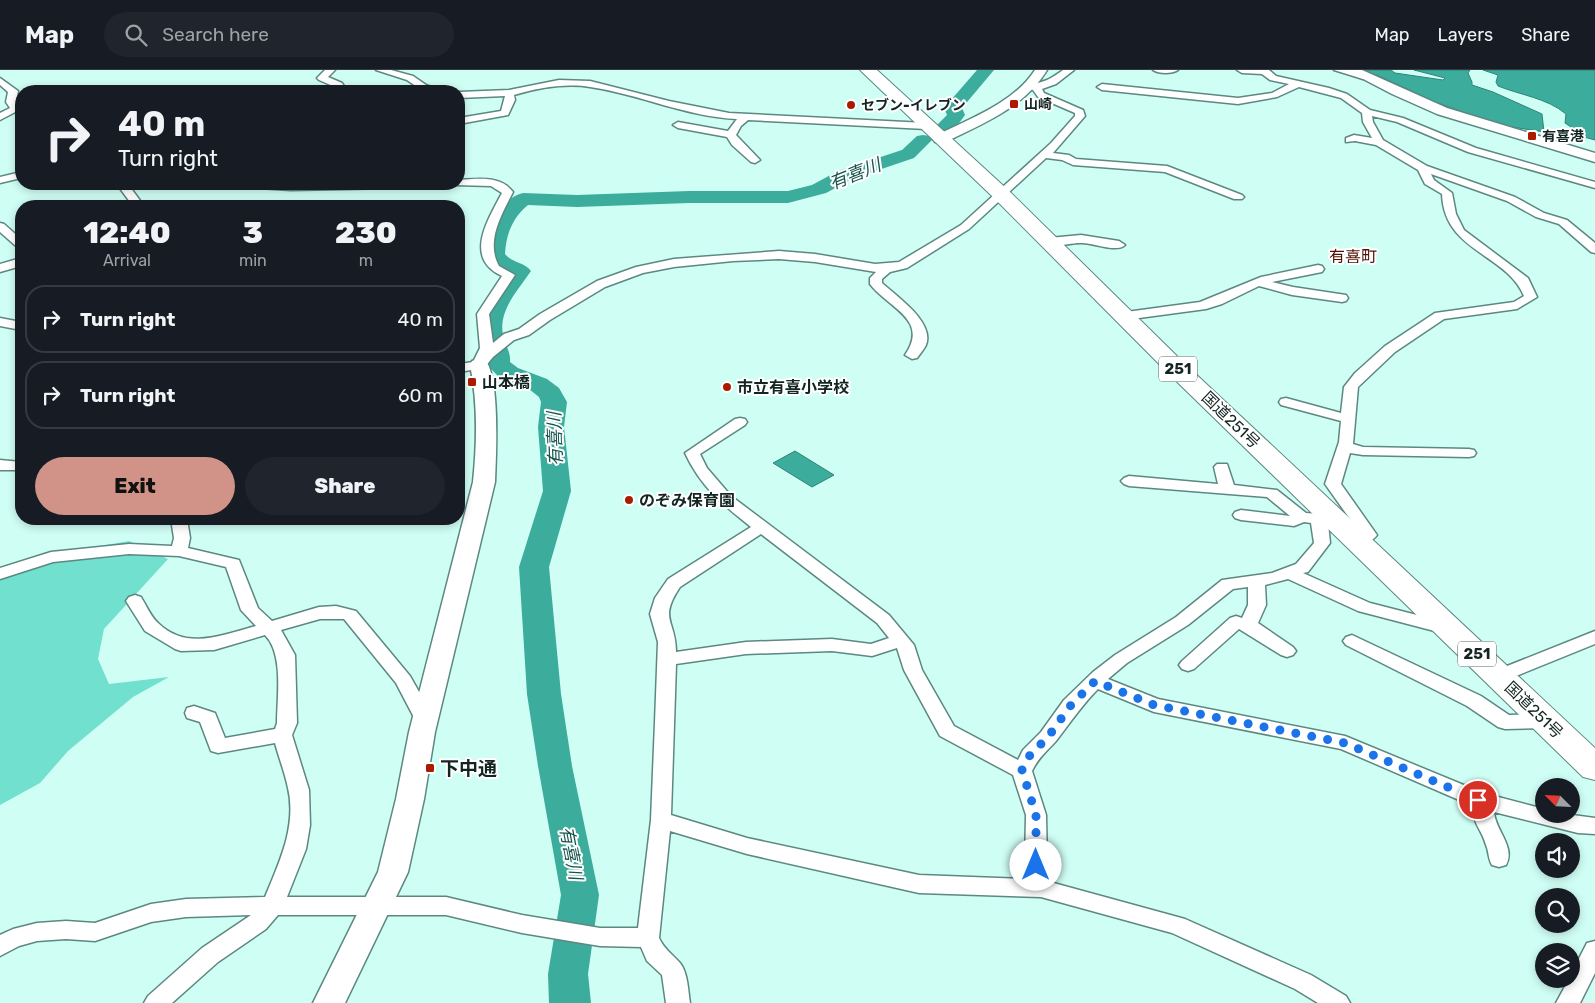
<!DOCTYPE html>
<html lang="en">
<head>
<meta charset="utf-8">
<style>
  :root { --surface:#171b24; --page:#20242c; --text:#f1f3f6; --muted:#9ea1a6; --line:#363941; --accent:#d19287 }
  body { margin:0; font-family:Rubik,"Noto Sans JP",sans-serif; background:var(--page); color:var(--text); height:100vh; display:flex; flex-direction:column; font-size:19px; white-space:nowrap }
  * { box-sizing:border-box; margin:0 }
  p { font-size:16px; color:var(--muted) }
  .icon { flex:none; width:28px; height:28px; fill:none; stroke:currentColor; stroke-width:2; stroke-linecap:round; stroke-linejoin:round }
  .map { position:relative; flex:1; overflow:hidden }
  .drawer { position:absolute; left:15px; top:130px; width:450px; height:325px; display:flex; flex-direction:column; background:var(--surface); border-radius:20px; box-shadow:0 2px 8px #0003 }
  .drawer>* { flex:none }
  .top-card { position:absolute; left:15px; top:15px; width:450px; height:105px; border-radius:20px; box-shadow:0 2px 8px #0003; background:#171b24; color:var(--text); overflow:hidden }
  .needle { width:32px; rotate:294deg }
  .fabs { position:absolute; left:1535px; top:708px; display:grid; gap:10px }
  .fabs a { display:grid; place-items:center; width:45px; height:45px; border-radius:50%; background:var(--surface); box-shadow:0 2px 8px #0003; font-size:25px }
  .pin { position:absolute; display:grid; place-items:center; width:42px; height:42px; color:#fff; margin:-21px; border:2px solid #fff; border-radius:50%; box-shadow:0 1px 5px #0007 }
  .me { position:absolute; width:55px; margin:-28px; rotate:0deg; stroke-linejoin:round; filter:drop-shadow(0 0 4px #0008) }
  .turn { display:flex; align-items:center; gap:18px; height:105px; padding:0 20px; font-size:22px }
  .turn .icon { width:65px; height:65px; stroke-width:2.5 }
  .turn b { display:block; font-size:35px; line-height:42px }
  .eta { display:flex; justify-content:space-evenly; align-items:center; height:85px; text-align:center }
  .eta b { font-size:30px; font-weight:800; line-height:35px }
  .button { display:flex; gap:10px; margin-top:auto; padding:10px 20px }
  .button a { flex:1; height:58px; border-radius:30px; background:var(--accent); color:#111; font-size:20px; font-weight:800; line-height:58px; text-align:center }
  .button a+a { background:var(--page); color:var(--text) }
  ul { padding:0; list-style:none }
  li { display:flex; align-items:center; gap:15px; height:68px; margin:0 10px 8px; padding:0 10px; border:2px solid var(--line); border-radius:20px }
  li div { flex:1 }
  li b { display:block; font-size:19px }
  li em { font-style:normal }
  header { display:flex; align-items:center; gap:30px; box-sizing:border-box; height:70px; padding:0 25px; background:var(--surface); border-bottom:1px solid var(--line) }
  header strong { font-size:24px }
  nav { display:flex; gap:28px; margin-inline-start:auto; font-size:18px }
  .search { width:350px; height:45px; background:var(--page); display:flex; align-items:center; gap:12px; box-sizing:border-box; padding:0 18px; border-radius:28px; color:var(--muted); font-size:19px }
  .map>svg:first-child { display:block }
  .green { fill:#72e0cf }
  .water { fill:#3cac9c; stroke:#308477 }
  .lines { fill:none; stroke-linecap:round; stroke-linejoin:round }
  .river { fill:#3cac9c; fill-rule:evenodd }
  .street-casing { stroke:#5c8881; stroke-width:3 }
  .secondary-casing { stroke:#5c8881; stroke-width:3 }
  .highway-casing { stroke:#5c8881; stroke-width:2 }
  .street { fill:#fff; fill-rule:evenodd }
  .secondary { fill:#fff; fill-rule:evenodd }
  .highway { fill:#fff; fill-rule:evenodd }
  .route { stroke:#1a73e8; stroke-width:9; stroke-dasharray:0 16.2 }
  .poi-dot { fill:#aa1c00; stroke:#fff; stroke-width:2 }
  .labels { text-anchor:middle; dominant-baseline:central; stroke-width:4; stroke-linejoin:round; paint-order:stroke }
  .far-poi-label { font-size:14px; font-weight:bold; fill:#132522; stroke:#fff; text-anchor:start }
  .shield { fill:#fff; stroke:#5a6664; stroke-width:1 }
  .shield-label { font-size:15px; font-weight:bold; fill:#132522 }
  .far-quarter-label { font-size:16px; fill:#520f05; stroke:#fff }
  .poi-label { font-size:16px; font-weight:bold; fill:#132522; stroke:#fff; text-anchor:start }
  .street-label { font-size:16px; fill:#132522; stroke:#fff }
  .water-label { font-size:18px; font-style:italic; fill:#16544c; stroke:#fff }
  .near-poi-label { font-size:19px; font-weight:bold; fill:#132522; stroke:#fff; text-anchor:start }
</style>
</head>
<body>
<header>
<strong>Map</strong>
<div class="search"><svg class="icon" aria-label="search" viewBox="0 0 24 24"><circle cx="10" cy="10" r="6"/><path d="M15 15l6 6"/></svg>Search here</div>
<nav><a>Map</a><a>Layers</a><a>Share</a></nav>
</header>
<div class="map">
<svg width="1595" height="933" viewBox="0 0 1595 933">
  <rect width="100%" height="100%" fill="#cffef5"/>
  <polygon class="green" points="129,471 168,489 104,559 98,589 109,614 169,607 133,627 68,681 40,713 0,735 0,498 33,488"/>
  <g class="water">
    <polygon points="1359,0 1391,0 1395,3 1443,10 1445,8 1414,0 1470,0 1468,3 1472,12 1472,15 1493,22 1542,44 1544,62 1499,55 1435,32 1377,5 1371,6"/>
    <path d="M1483,0h112v70l-26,-7 5,-4 -9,-6 1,-9c-19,-16 -46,-19 -68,-28l-2,-4 2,-7z"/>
    <polygon points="795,381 834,405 812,417 773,393"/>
  </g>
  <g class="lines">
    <g class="river">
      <path d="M977,0h17l-32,38 3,7c-8,11 -14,21 -29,18l-3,-4 14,-14 -3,-7z"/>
      <path d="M923,65l6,1 3,4 -18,18 -62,21 -26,14 -38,10h-99l-112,4 -49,-2c-16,13 -22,30 -23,49 7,9 19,8 26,17 -13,19 -33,40 -28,64 2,10 8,17 7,27l8,6 29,11 12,9 8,14 -3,25 7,64 -22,76 12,127 11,72 27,129 -11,79 3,29h-42l-1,-29 13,-79 -23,-129 -11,-72 -8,-127 24,-76 -5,-64 3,-25 -2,-5 -10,-8 -29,-11 -14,-14c2,-12 -5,-19 -7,-31 -2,-22 16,-42 28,-59l-13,-4 -11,-15c2,-24 14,-55 40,-62l54,2 112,-4h99l24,-6 26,-14 64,-21 15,-14z"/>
    </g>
    <defs>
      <g id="street">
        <polygon points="325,0 335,0 328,7 342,13 347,21 337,21 335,17 319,10 317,8"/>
        <polygon points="376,0 391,0 413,6 426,15 441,21 427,21 420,19 407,10"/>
        <path d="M1063,0h11l-18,14 -14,5 2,4 39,17 2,6 -32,37 16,2 7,4 91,7 75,29 2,2 -2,2h-8l-69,-27 -92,-7 -11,-5 -16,-2 -77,71 -62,39 -17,4 -8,7v4c14,13 53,39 44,62 -2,4 -6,9 -9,13l-5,1 -7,-4c25,-36 -17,-47 -35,-71v-6l6,-6 -61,-10 -36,-3 -46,2 -59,6 -31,6 -38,14 -55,33 -21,15 -15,5 -21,17 -9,11 -25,4v-8l14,-2 7,-14 -3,-34 25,-38c-39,-18 -14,-56 0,-83l-11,-7 -36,-1 -1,-1h5v-4c19,-1 41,-5 54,12 -11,22 -28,49 -14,74l16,9 -26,39 4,29 11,-9 15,-5 21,-15 57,-33 39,-14 38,-8 105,-8 36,3 60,10 24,-2 62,-37 90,-82 24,-27v-3l-37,-16 -5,-7 -8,-3 2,-2c17,-3 21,-4 36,-15z"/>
        <path d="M1153,0h25c-6,4 -19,4 -25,0z"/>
        <path d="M1237,0h32l7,6 53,12 18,6 23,16 33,8 73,30 119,34v6l-127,-36 -71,-30 -25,-6 1,6 10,18 44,26 88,31 29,16 23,7 28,23v10l-4,-1 -32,-28 -23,-7 -29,-16 -76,-27 3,6 18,13 4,21 8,16 64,48 9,19 -20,12 -73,10 -49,33 -37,35 -5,57 10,3 106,2 5,1 2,3 -2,3 -5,1 -106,-2 -13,-2 -9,31 36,51c-5,7 -16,11 -25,8l-2,-3 10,-7 -35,-49 14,-42 2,-21 -60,-16 -2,-3 2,-3 5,-1 55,15 3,-26 11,-14 30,-27 50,-33 79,-11 10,-6c-18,-43 -80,-44 -82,-102l-17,-10 -7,-14 -42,-25 -21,-4 -9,1v-4l8,-3 18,3 -9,-16 -1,-9 -21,-15 -42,-11 -22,10 -39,7 -136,-14 -5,-3 5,-3 136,14 34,-5 17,-9 -19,-4 -8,-6 -20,-1z"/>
        <polygon points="1334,0 1350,0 1368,6 1363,9"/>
        <polygon points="0,8 18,21 16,32 21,39 0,50 0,43 10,38 6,32 8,22 0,15"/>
        <path d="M559,10l31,1 79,20 60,12 197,10 5,3 -5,3 -178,-9 -7,6 -5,9 24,25 -5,3 -4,-1 -19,-17 -5,-8 -49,-9 -5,-3 5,-3 50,9 9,-12c-50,-2 -98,-25 -147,-32 -25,-4 -52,1 -76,8l1,5 -7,15 -49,9v-6l42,-7 4,-15 -46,2v-6l50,-2z"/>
        <polygon points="21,102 21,108 0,113 0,107"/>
        <polygon points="121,114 132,114 130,117 144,136 133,136 119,117"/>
        <polygon points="238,114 450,114 445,117 291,120 243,117"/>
        <polygon points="0,153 4,154 21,169 21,178 17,177 0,162"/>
        <path d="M1081,165l38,6 6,4c-8,8 -32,-2 -43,-2 -11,-1 -31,7 -39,-1l6,-4z"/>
        <polygon points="21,188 21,196 0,202 0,194"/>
        <polygon points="1318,195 1322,196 1324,199 1322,202 1272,212 1293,217 1346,225 1348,228 1346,231 1342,232 1292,225 1259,216 1222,234 1206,239 1124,250 1118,246 1119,243 1200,232 1261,207"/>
        <polygon points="0,248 21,252 21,260 0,256"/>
        <path d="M740,348l5,1 2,3 -2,3 -45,29 7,14 24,28 158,119 25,30 8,25 32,56 64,34 5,-10 18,-18 23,-32 29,-28 22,-17 61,-38 46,-37 50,-7 24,-9 18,-21 -3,-20 -7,-1 -10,4 -53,-6 -6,-2 -2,-3 2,-3 6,-2 49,6 -23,-19 -138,-11 -5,-2 -3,-3 3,-3 5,-2 89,8 -4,-17 3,-3h10l7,21 43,5 29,23 28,2 2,3 -2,3 -6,2 2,20 -22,29 -5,1 67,30 82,21 3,4 -3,4 -6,2 -88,-23 -70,-32 -23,6 1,20 -8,18 35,24 3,4 -3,4 -6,2 -6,-2 -42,-26 -45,40 -6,2 -6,-2 -3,-4 3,-4 48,-43 6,-2 6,2 6,-13v-18l-15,2 -45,36 -61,38 -19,16 50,20 187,37 138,57 61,16v5h21l30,4v16l-17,-1 -84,-21c1,18 22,35 12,53l-7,2 -7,-2c-4,-7 -3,-13 -6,-20 -5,-18 -12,-17 -13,-39l-132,-57 -187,-37 -56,-23c-16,16 -28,34 -42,52 -9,10 -18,17 -24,30l14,44 1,50 3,17 135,37 126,56 35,21 4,7h-32l-23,-14 -123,-56 -131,-36 -122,-4 -172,-39 -77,-23 -11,107c5,11 13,16 21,25 8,10 8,28 10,40h-24l-4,-28 -15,-14 -6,-14 -41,-1 -78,-13 -76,-18h-168l-12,14 -48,33 -46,41h-28l4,-7 54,-48 49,-33 -65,2 -35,5 -56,19 -29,-2 -29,2 -18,5 -19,10v-21l13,-6 24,-6 29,-2 29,2 56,-19 35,-5 79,-2c14,-34 32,-71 23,-109 -3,-15 -9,-30 -13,-45l-57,10 -7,-2 -11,-29 -13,-4 -2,-5 2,-5 7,-2 21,7 10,25 50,-9 2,-6c0,-26 7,-69 -12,-88l-51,15 -33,1 -6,-2 -30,-18 -19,-30 3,-4 6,-2 6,2c5,8 10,20 17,26 29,28 64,12 98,3l-15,-16 -15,-43 -47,-11 -50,-2 -76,8 -53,17v-11l51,-16 78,-8 43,2 2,-8 -3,-19h16l3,19 -2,10 51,12 19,48 14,13 47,-14 17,-1 20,5 54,65 25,44 -3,5 -7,2 -7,-2 -22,-42 -52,-64h-24l-39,11 14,25 2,68 -5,12 17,55 1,35 -4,24 -19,48h159l76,18 78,13h38l13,-108 4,-98 3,-80 -8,-28 5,-16 13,-19 83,-52c-29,-23 -50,-40 -66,-74l50,-34zM761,464l116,89 12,15 -18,6 -39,-5 -86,3 -70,10c0,-32 -18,-32 4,-65zM897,578l7,22 36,66 73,39 13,40 -1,50 3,14 -109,-4 -172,-37 -76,-23 5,-151 70,-10 86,-3 40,5z"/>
        <polygon points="0,390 21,392 21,400 0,400"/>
        <polygon points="1595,561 1595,574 1506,610 1499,612 1492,610 1490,606 1492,602"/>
        <polygon points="1352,565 1481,626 1509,645 1546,644 1553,646 1556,651 1553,656 1546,658 1505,659 1498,657 1467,636 1346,575 1343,571 1346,567"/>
        <polygon points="1595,871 1595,903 1580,933 1556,933 1569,909 1571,909 1571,904 1587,873"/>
      </g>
      <g id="secondary">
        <path d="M1035,0h12c-22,37 -65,54 -102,72h-10l-2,-3 2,-3c34,-17 79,-33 100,-66z"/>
        <polygon points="1346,0 1362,0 1447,38 1595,83 1595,92 1437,44 1392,24"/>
        <path d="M479,289l7,2c14,20 10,95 9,121l-60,250 -11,67 -16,73 -63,131h-32l65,-131 18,-73 13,-67 64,-250c4,-39 5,-79 -3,-117l2,-4z"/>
      </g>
      <polygon id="highway" points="860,0 877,0 1008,120 1185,294 1595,678 1595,710 1583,707 1169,304 994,128"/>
    </defs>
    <use href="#street" class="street-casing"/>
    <use href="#secondary" class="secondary-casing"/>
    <use href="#highway" class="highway-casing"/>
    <use href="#street" class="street"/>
    <use href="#secondary" class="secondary"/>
    <use href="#highway" class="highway"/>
  </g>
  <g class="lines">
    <polyline class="route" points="1036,795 1036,745 1022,700 1030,685 1048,667 1071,635 1095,611 1154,635 1345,673 1478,730"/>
  </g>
  <g class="poi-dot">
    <rect x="1009" y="29" width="10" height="10" rx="2.5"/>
    <circle cx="851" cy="35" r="5"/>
    <rect x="1527" y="61" width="10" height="10" rx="2.5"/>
    <rect x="467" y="307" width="10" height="10" rx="2.5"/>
    <circle cx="727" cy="317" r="5"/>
    <circle cx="629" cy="430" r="5"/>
    <rect x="425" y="693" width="10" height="10" rx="2.5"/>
  </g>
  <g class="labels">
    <g class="far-poi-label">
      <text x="1024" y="34">山崎</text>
      <text x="861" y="35">セブン-イレブン</text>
      <text x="1542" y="66">有喜港</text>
    </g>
    <g class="shield">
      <rect x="1159" y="286.5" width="38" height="25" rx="4"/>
      <rect x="1458" y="571.5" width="38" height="25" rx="4"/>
    </g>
    <g class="shield-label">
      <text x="1178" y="299">251</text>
      <text x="1477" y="584">251</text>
    </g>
    <g class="far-quarter-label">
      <text x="1353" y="186">有喜町</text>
    </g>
    <g class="poi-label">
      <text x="482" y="312">山本橋</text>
      <text x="737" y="317">市立有喜小学校</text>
      <text x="639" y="430">のぞみ保育園</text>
    </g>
    <g class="street-label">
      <text transform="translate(1231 350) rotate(44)">国道251号</text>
      <text transform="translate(1534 640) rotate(44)">国道251号</text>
    </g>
    <g class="water-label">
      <text transform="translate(855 104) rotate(-22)">有喜川</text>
      <text transform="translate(555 369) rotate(-92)">有喜川</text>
      <text transform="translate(571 783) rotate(79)">有喜川</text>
    </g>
    <g class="near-poi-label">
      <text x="440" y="698">下中通</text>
    </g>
  </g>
</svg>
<div class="fabs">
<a><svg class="needle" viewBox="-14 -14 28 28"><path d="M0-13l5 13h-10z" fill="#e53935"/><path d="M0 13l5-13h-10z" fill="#9ea1a6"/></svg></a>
<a><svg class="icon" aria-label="sound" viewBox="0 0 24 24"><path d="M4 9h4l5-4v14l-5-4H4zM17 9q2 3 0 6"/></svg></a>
<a><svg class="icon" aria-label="search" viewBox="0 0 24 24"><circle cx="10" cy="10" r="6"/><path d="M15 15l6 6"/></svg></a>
<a><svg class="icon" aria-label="layers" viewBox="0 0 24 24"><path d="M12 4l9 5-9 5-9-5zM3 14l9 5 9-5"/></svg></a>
</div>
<div class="pin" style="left:1478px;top:730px;background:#d93025"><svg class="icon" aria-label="arrive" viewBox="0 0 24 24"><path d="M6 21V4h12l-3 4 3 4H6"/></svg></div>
<svg class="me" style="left:1036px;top:795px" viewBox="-20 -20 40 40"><circle r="19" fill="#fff"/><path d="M0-13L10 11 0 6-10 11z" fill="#1a73e8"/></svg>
<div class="top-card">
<div class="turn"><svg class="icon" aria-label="right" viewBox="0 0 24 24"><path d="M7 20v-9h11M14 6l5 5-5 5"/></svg><div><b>40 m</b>Turn right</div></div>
</div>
<section class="drawer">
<div class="eta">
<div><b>12:40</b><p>Arrival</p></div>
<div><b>3</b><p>min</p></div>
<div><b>230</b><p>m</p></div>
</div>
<ul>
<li><svg class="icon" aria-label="right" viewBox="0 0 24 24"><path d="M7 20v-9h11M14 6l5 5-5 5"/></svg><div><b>Turn right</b></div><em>40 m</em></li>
<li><svg class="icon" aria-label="right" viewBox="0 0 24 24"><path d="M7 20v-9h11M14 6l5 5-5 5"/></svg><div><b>Turn right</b></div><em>60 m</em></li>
</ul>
<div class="button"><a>Exit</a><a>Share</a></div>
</section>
</div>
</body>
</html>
